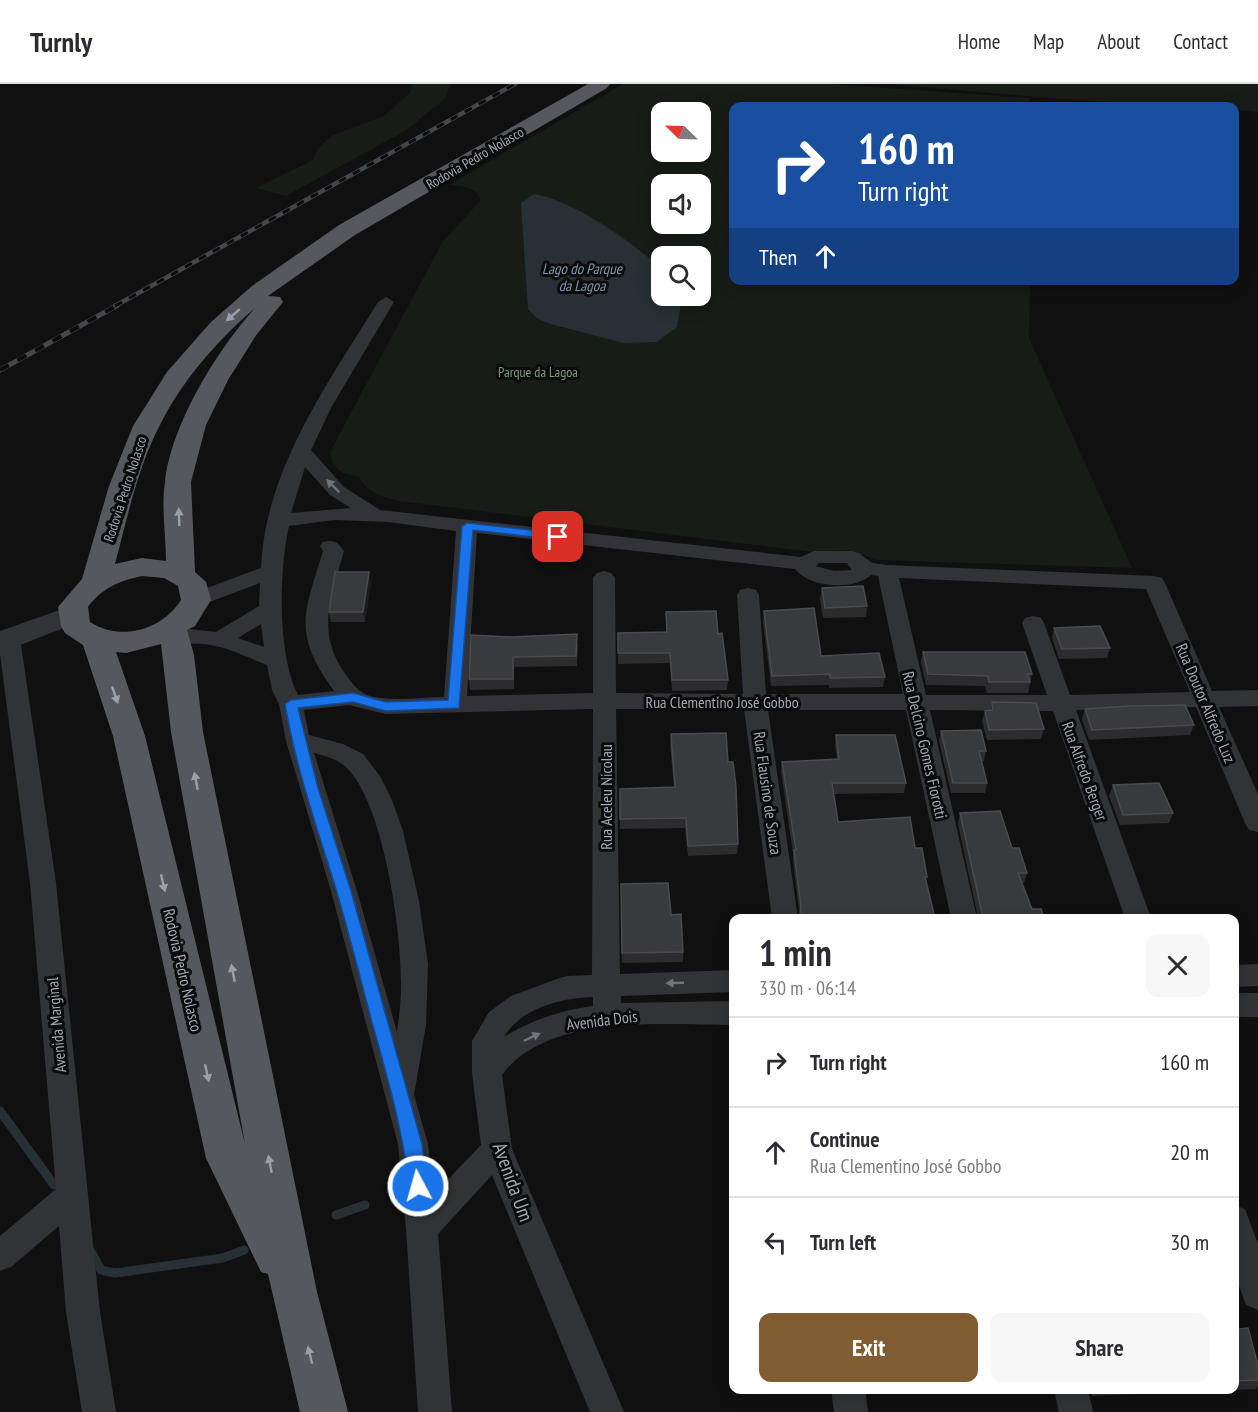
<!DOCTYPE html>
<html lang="en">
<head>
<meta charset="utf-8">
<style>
  :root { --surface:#fff; --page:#f7f7f7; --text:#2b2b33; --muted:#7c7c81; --line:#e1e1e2; --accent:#805c33 }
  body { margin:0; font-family:"PT Sans Narrow",sans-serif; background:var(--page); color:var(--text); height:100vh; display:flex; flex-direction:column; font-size:22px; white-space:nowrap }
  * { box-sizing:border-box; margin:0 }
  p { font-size:20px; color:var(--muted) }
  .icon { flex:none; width:33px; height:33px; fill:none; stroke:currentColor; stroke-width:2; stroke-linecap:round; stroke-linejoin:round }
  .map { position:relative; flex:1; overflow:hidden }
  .side { position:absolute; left:729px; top:830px; width:510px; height:480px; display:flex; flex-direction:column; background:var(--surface); border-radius:12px; box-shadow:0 3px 15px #0003 }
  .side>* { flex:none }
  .guide { position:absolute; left:729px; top:18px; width:510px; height:183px; border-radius:12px; box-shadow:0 3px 15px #0003; background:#1a4fa0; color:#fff; overflow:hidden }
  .needle { width:39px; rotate:293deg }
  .buttons { position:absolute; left:651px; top:18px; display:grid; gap:12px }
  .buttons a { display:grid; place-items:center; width:60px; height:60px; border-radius:12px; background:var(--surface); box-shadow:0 3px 15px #0003; font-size:30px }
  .pin { position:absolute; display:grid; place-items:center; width:51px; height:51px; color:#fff; margin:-26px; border-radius:12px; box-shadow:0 3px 9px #0006 }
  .me { position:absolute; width:66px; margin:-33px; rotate:354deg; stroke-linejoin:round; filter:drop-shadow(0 0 4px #0008) }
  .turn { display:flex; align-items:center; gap:21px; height:126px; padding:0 30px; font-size:27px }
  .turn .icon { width:78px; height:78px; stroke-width:2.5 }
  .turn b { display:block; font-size:42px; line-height:51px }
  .then { display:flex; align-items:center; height:57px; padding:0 30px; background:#0003; gap:12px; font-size:22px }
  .round { display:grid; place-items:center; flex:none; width:63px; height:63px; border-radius:12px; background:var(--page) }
  .head { display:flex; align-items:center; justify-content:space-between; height:102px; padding:0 30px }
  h1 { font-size:36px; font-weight:800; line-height:45px }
  .cta { display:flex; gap:12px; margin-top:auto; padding:12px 30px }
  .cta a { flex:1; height:69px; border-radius:12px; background:var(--accent); color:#fff; font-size:24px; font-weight:800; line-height:69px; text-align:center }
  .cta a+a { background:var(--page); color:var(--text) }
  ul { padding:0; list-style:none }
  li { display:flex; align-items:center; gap:18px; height:90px; padding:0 30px; border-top:2px solid var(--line) }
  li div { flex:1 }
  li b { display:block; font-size:22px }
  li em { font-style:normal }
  header { display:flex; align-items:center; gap:36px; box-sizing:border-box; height:84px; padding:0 30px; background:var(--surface); border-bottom:2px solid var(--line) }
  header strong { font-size:28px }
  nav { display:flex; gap:33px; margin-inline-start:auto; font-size:21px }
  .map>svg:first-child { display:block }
  .green { fill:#171c17; fill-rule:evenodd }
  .water { fill:#273034 }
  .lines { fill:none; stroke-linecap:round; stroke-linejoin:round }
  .stream { stroke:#273034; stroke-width:9 }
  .minor { fill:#313336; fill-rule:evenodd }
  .tertiary { fill:#313336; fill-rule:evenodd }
  .trunk { fill:#56585e; fill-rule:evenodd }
  .rail-far1-casing { stroke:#44474b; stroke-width:4.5 }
  .rail-casing { stroke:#44474b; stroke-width:5 }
  .rail-far1 { stroke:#0b0b0c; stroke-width:3; stroke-dasharray:8; stroke-linecap:butt }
  .rail { stroke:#0b0b0c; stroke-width:4; stroke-dasharray:10; stroke-linecap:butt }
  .wall { fill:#2c2c2f }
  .shaded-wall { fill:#1b1b1d }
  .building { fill:#393a3d; stroke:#494b4f; stroke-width:1.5 }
  .oneway { fill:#9aa0a9 }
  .oneway2 { fill:#6f737a }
  .route { fill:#1a73e8; stroke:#114b97; stroke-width:1.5 }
  .labels { text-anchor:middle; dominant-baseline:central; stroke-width:6; stroke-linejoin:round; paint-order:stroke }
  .far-street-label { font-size:14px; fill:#a2a8b1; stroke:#0b0b0c }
  .far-park-label { font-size:14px; fill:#7b9c79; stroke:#0b0b0c }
  .far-water-label { font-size:15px; font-style:italic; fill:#7a99ac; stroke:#0b0b0c }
  .street-label { font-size:16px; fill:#a2a8b1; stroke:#0b0b0c }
  .near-street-label { font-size:20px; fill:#a2a8b1; stroke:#0b0b0c }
</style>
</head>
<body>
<header>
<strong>Turnly</strong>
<nav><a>Home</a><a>Map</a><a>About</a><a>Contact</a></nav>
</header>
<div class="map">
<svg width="1258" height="1328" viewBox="0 0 1258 1328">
  <rect width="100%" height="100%" fill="#101011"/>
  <g class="green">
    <polygon points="412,0 450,0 446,14 405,47 286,112 256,104 313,76 319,63 333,51 384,32 410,9"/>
    <path d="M623,0h205l201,14v8h-295v174l296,1 -1,57 103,230 -254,-8 -30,-10 -35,2 -414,-51c-17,-4 -32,-9 -40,-24l-16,-4 -10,-8 -3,-13 113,-211 38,-41c-5,-13 -20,-14 -32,-15zM662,28h38v40h-38zM662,100h38v40h-38zM662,172h38v40h-38z"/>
    <path d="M889,0h369v28l-23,-2 -1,-4c-115,0 -230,-12 -345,-22z"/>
  </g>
  <path class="water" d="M534,110c41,7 96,47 127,74l1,28 20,1 -5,30 -20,15 -33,1 -70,-18 -16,-6 -10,-10 -7,-106z"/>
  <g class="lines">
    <g class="stream">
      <polyline points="0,1027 54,1101"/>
      <polyline points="336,1131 365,1121"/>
      <polyline points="90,1166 101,1186 115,1189 223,1174 244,1166"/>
    </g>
    <g class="minor">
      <path d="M386,213l8,5 -62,104 -21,44 33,37 36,23 421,47 13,-6h38l7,2 13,10 15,2 267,11 8,2 3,5 47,108 46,-1v16l-39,1 39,87v38l-9,-2 -4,-7 -49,-116 -120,3 75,208h-26l-72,-207 -123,-1 47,208h-26l-45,-208h-138l30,208h-26l-28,-209h-128l4,265 114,-4v22l-113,4v7l113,-2v24c-69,0 -187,-12 -232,50l10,74 112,263h-34l-98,-237 -54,59 14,178h-34l-12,-183 -8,-85 -67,-253 -45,-150 -7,-37 -7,-14 -5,-25c-21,-8 -41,-19 -63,-21 -13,-1 -26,1 -38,-2l-3,-5 3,-5 23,-3 27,3 43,-26 1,-23 -64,24 -8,-2 -3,-5 3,-5 73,-27c4,-98 67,-185 117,-266zM305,383l25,28 21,13 -60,5zM334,436l54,2 68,9 -12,166c-24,0 -51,5 -74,-1 -11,-3 -18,-13 -24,-21 -31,-43 -15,-78 -2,-124 -6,-9 -10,-12 -21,-9l-3,4 3,5c-19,63 -31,82 11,140l-36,4c-21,-42 -19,-124 -9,-169zM477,449l318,36c15,19 59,22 76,6l7,1 25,118h-137l-7,-99 -3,-5 -8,-2 -8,2 -3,5 6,99 -127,-1 -1,-115 -4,-5 -7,-2 -7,2 -4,5v115l-126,3zM819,479h28l5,7 -18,1 -18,-5zM899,494l247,11 44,103 -120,3 -26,-72 -3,-5 -8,-2 -8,2 -3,5 25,72h-121zM261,540l3,23 -26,-9zM349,621l36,9 208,-5 -1,266 -25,1 -10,3 -46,17 -22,16 -17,29v32l9,72 -47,49 -6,-50 -14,-49 12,-70 2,-61 -9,-63 -16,-70 -11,-31 -12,-24 -17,-22 -20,-10 -34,-9 -5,-25zM314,669c11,3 24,6 33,15 37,37 55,166 54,218 0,16 -2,31 -4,46l-40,-141zM593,913v9c-31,4 -62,14 -89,31 17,-29 57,-39 89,-40z"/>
      <polygon points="9,547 17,549 20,554 56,799 100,1228 116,1328 82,1328 66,1228 59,1142 11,1183 0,1187 0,1152 56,1105 30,799 0,570 0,551"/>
      <polygon points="1258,880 1258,902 1234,903 1234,881"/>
      <rect x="1234" y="909" width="24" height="24"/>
      <polygon points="1234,1121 1245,1125 1258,1160 1258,1226 1246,1221 1234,1188"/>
      <polygon points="831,1305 865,1305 868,1328 834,1328"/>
      <polygon points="1054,1305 1088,1305 1093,1328 1059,1328"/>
    </g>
    <polygon class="tertiary" points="74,521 84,524 88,530 84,536 0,569 0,547"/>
    <path class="trunk" d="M588,0h22l-3,4 -252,147 -87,61 12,1 3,5 -26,32 -29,46 -22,45 -15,57 4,90 11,10 5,18 -16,26 -8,4 7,25 9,77 114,560 31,120h-48l-32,-138 -7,-2 -55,-114 -93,-422 -30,-91 -18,-12 -4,-7 -3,-19 24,-28 27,-93 24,-60 34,-54 44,-50 41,-36 87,-61zM255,224c-38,42 -84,117 -90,174 -4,25 1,53 1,79l-24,-3 -27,6c12,-45 23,-98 45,-139 23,-46 57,-84 95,-117zM142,492l22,2 14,8 3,14c-19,30 -60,42 -91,22l-2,-15c14,-19 31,-26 54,-31zM161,560l10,88 74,412 -100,-408 -29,-84 10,1z"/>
    <defs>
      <polyline id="rail-far1" points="115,222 515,0"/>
      <polyline id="rail" points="0,286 118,221"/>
    </defs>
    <use href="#rail-far1" class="rail-far1-casing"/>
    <use href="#rail" class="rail-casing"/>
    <use href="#rail-far1" class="rail-far1"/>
    <use href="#rail" class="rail"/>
  </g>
  <g class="wall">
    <polygon points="371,499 365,538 331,538 329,528"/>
    <polygon points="822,504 867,522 866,533 823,534 820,515"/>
    <polygon points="764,527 821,572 885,593 883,603 829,604 829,601 771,602 763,538"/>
    <polygon points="666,528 718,550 728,596 727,606 672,607 670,579 618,580 618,549 666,548"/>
    <polygon points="1054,544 1110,564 1107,574 1059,575 1052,554"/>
    <polygon points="471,551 578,560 577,582 514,583 514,605 470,606 469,595"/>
    <polygon points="923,568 1032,590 1028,609 987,609 985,602 926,601 921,578"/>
    <polygon points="992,618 1044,645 1041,655 987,656 982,637 985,627 990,627"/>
    <polygon points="1085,625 1194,641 1190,651 1089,656 1082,635"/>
    <polygon points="941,647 986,667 984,677 982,677 987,699 985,709 951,709 939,657"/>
    <polygon points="671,650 728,678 738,760 737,770 688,772 685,744 620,745 620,705 674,703 670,660"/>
    <polygon points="836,651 906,699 904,709 834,710 838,738 915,764 927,793 926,798 935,834 800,834 793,777 793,769 781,688 782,678 837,675 835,661"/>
    <polygon points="1113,701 1173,729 1169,739 1120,741 1109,712"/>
    <polygon points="960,729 1012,764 1027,789 1024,799 1022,799 1032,825 1044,834 978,834 958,740"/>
    <polygon points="621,800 671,831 683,868 683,878 622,879"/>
    <polygon points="1234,1234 1238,1245 1258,1281 1258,1302 1256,1305 1092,1312 1090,1305 1234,1305"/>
  </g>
  <polygon class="shaded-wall" points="369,488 371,499 365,538 363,528"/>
  <g class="building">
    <polygon points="335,488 369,488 363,528 329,528"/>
    <polygon points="863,502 867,522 825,524 822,504"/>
    <polygon points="814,524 821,572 879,569 885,593 830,594 830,590 772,592 764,527"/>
    <polygon points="716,527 718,550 722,549 728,596 672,596 670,569 618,569 618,549 667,548 666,528"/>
    <polygon points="1100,542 1110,564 1062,565 1054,544"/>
    <polygon points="577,550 576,572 513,573 513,595 469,595 471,551 512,553"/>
    <polygon points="923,568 1025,568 1032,590 1027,590 1030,598 989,598 988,592 928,590"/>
    <polygon points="992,618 1036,619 1044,645 989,646 985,627 993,626"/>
    <polygon points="1185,621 1194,641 1092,646 1085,625 1129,622"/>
    <polygon points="981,646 986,667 979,667 987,699 953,699 941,647"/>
    <polygon points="726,649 728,678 733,678 736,703 738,760 688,762 686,734 620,735 620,705 675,703 671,650"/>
    <polygon points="836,651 895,651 906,699 832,699 838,738 910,733 915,764 922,764 927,793 925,793 935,834 872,834 871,830 800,830 801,823 794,766 796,766 782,678 839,675"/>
    <polygon points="1159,699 1173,729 1123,731 1113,701"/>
    <polygon points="1000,727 1012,764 1019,764 1027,789 1018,789 1032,825 1041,825 1044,834 983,834 960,729"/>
    <polygon points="668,799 671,831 681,830 683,868 622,869 621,800"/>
    <polygon points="1234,1234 1238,1245 1248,1244 1258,1281 1258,1296 1234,1297"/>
  </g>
  <defs><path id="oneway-solid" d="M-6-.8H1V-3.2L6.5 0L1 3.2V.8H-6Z" transform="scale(1.5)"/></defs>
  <g class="oneway">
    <use href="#oneway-solid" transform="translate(233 231) rotate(139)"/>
    <use href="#oneway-solid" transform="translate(179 433) rotate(-92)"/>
    <use href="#oneway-solid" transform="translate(115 611) rotate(71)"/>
    <use href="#oneway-solid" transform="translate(196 697) rotate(-101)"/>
    <use href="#oneway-solid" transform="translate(163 799) rotate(77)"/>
    <use href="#oneway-solid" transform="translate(233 889) rotate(-101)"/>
    <use href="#oneway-solid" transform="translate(207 989) rotate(77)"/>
    <use href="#oneway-solid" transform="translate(270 1080) rotate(-101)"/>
    <use href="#oneway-solid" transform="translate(310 1271) rotate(-104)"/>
  </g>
  <g class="oneway2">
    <use href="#oneway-solid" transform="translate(333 402) rotate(-135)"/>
    <use href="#oneway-solid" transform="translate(675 899) rotate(178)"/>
    <use href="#oneway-solid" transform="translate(532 953) rotate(-25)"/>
  </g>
  <path class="route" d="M467,439l91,10 6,4 -6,3 -85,-10 -14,178 -73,3 -33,-9 -55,6 20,80 33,103 71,253 5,42 -3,6 -6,3 -7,-3 -2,-6c-6,-56 -22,-110 -37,-164 -12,-45 -23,-89 -36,-133 -19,-61 -40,-121 -51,-185l6,-4 62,-7 33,9 62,-2 14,-174z"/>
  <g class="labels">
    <g class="far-street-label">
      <text transform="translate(475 74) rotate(-30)">Rodovia Pedro Nolasco</text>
      <text transform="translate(125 405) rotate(-72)">Rodovia Pedro Nolasco</text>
    </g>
    <g class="far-park-label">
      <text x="538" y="288">Parque da Lagoa</text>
    </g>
    <g class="far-water-label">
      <text x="582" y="184">Lago do Parque<tspan x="582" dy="17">da Lagoa</tspan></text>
    </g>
    <g class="street-label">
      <text x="722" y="618">Rua Clementino José Gobbo</text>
      <text transform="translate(1206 619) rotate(67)">Rua Doutor Alfredo Luz</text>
      <text transform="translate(925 661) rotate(77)">Rua Delcino Gomes Fiorotti</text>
      <text transform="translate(1085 687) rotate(70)">Rua Alfredo Berger</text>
      <text transform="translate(768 709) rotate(82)">Rua Flausino de Souza</text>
      <text transform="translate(606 713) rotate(-90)">Rua Aceleu Nicolau</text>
      <text transform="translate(183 886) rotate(77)">Rodovia Pedro Nolasco</text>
      <text transform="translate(602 936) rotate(-7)">Avenida Dois</text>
      <text transform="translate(56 941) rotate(-95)">Avenida Marginal</text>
    </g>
    <g class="near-street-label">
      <text transform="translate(513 1098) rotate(70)">Avenida Um</text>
    </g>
  </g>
</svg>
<div class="buttons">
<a><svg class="needle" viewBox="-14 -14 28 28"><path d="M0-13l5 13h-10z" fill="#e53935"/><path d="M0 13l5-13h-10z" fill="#7c7c81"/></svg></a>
<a><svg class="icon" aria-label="sound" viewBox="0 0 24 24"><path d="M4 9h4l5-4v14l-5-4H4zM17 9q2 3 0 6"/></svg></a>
<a><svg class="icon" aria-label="search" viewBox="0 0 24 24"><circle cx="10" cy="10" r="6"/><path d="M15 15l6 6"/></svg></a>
</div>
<div class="pin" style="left:558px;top:453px;background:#d93025"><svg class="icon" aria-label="arrive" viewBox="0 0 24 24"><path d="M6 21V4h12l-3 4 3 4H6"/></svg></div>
<svg class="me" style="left:418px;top:1102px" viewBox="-20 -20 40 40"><circle r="17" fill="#1a73e8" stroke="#fff" stroke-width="3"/><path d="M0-11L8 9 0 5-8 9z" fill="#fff"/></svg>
<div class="guide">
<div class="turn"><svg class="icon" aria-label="right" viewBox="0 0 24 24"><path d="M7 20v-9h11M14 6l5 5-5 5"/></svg><div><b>160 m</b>Turn right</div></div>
<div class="then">Then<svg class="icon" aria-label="ahead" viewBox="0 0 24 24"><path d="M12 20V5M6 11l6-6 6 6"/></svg></div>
</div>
<section class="side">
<div class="head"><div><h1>1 min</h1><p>330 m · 06:14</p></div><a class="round"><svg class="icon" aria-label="close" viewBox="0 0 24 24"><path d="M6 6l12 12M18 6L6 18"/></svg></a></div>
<ul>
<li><svg class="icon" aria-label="right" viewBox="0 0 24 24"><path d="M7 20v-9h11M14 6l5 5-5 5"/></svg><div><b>Turn right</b></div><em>160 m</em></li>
<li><svg class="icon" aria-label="ahead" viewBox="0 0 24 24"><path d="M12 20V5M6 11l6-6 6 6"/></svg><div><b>Continue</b><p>Rua Clementino José Gobbo</p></div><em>20 m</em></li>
<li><svg class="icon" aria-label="left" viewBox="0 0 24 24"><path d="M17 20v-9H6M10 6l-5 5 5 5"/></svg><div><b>Turn left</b></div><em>30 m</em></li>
</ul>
<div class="cta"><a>Exit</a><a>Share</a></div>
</section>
</div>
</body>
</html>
